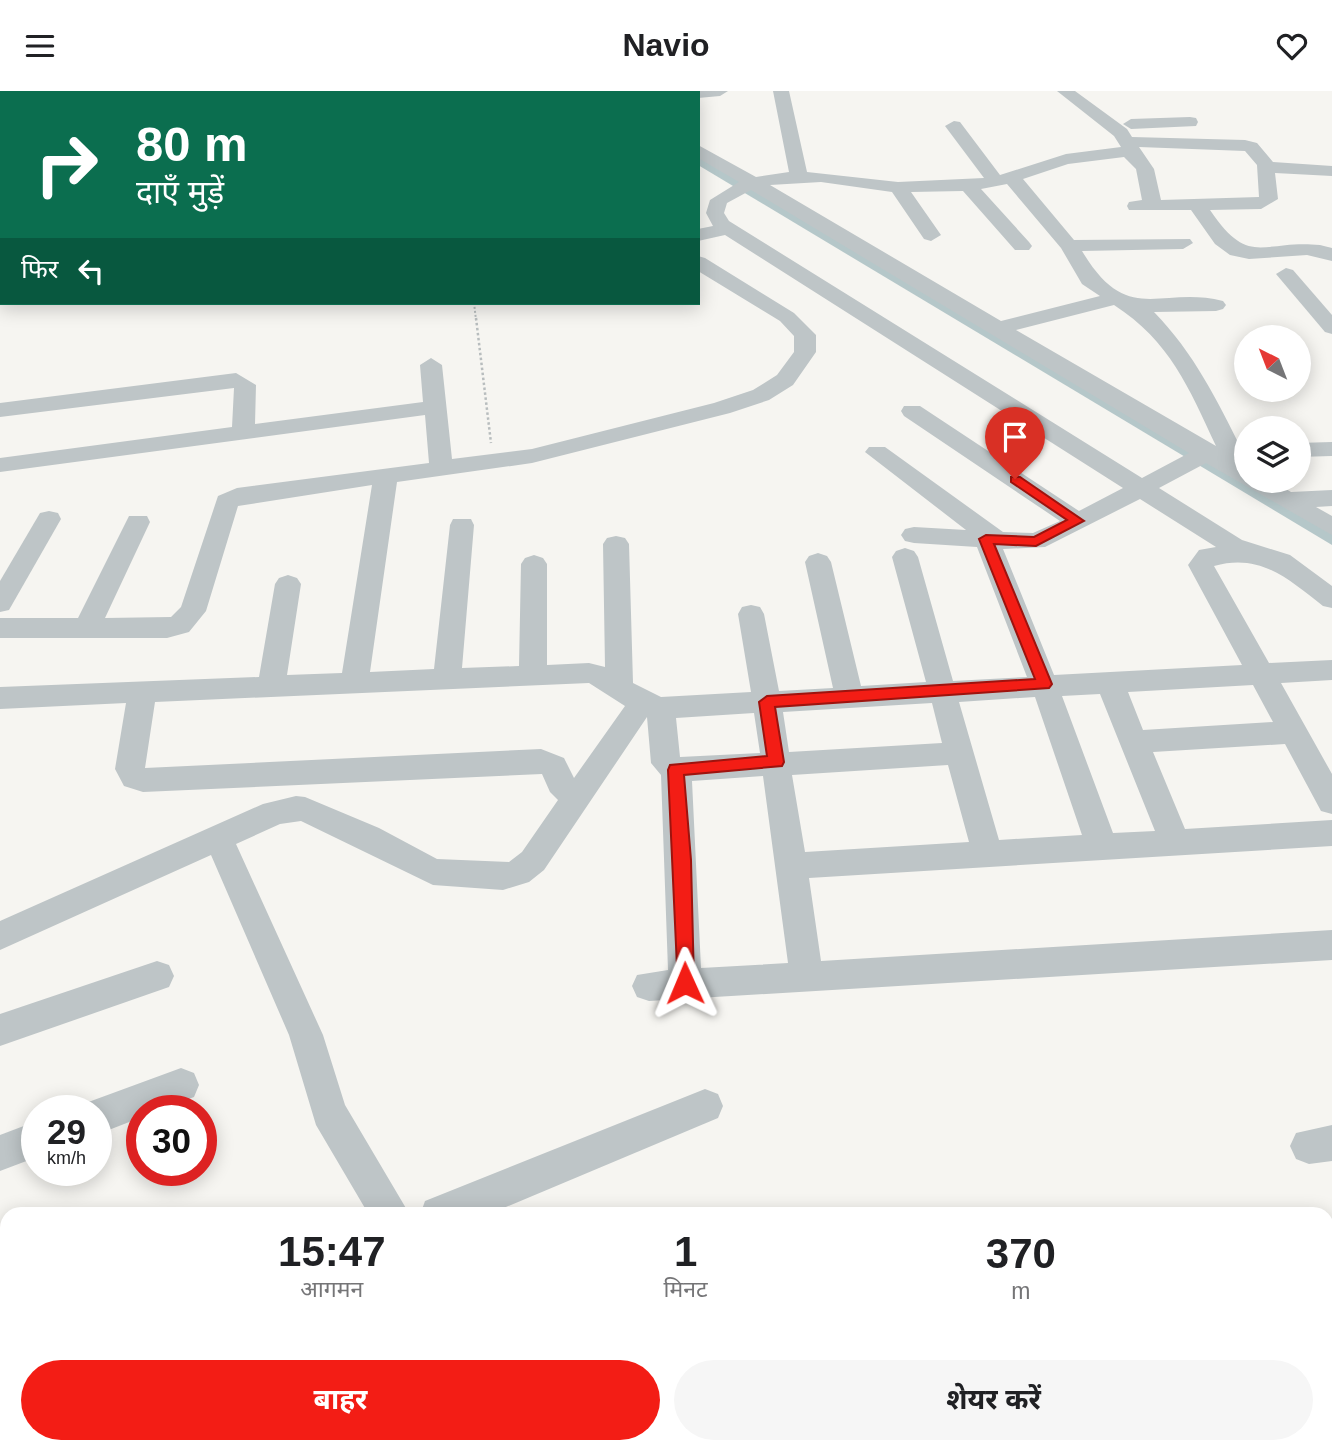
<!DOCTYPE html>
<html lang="hi">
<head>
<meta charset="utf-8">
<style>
  :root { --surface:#fff; --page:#f6f6f6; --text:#202124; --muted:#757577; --accent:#f31d15 }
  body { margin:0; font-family:Arial,"Noto Sans Devanagari",sans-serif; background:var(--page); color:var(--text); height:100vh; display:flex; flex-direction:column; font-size:26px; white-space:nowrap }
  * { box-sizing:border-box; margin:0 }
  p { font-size:23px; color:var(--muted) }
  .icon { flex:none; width:38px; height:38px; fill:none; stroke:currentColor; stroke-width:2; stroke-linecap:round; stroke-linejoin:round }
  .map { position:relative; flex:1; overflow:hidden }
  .sheet { position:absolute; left:0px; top:1116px; width:1334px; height:247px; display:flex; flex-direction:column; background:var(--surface); border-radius:21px 21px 0 0; box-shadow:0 4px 18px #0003 }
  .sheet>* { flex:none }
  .guide { position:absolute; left:0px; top:0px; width:700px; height:214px; box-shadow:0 4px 18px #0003; background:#0b6e4f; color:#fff; overflow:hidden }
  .needle { width:46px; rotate:318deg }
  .fabs { position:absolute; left:1234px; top:234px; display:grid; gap:14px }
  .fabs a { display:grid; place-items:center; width:77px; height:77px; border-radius:50%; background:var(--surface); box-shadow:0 4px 18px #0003; font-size:35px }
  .speed { position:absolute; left:21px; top:1004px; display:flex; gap:14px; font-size:35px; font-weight:700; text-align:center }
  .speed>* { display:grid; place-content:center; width:91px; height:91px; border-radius:50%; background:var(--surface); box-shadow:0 4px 18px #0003; line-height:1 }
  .speed small { font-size:18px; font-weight:400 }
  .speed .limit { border:10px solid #d22; background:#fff; color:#111 }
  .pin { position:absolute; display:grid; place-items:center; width:60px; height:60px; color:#fff; margin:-72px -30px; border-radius:50% 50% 50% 0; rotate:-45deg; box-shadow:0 0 7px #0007 }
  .pin .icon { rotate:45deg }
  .me { position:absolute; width:77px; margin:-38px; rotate:359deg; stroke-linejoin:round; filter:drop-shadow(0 0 5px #0008) }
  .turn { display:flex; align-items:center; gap:24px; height:147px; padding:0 21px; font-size:32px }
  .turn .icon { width:91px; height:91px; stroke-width:2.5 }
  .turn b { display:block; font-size:49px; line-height:60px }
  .then { display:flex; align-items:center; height:66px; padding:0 21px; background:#0003; gap:14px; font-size:26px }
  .eta { display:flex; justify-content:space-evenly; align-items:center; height:119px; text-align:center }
  .eta b { font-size:42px; font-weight:700; line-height:49px }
  .cta { display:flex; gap:14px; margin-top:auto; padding:14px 21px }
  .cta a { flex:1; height:80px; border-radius:42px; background:var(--accent); color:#fff; font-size:28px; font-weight:700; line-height:80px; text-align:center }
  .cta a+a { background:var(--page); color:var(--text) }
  header { display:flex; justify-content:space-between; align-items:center; height:91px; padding:0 21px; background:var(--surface); font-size:32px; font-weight:700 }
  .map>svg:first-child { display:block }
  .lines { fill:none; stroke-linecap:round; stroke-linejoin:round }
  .canal { fill:#b5c7c9; fill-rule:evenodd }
  .path-far1 { stroke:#b8bdbe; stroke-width:2; stroke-dasharray:2 2; stroke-linecap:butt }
  .path { stroke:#b8bdbe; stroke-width:2.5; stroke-dasharray:2.5 2.5; stroke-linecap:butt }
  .minor { fill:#bec5c7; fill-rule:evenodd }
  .route { fill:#f31d15; stroke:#9e130e; stroke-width:2 }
</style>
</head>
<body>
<header><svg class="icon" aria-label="menu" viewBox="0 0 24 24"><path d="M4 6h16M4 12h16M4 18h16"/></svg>Navio<svg class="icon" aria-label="heart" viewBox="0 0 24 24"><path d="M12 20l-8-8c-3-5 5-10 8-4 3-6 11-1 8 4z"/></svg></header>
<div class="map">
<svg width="1332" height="1362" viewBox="0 0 1332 1362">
  <rect width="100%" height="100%" fill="#f6f5f1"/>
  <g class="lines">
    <g class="canal">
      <polygon points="578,0 592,0 593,2 579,2"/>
      <polygon points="698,64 1332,439 1332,454 698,74"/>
    </g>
    <polyline class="path-far1" points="474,212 476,229"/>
    <polyline class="path" points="476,227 491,352"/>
    <g class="minor">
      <polygon points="46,0 68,0 45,2"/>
      <polygon points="82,0 98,0 81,2"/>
      <polygon points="138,0 154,0 137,2"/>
      <polygon points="173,0 189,0 172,2"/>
      <polygon points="590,0 608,0 609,2 591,2"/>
      <polygon points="638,0 654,0 655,2 639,2"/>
      <polygon points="686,0 728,0 720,5 698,7 698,2"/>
      <path d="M773,0h16l18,81 91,10 86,-4 -39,-52 9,-5 6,1 40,53 66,-21 55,-7 -7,-11 -57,-45h18l52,38 5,8 113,3 12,3 16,19 59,4v10l-57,-3 3,26 -17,10 -51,1c40,59 52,29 110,35l12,3v13l-25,-6 -58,4 -19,-4 -15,-11 -24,-34h-62l-2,-4 2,-4 13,-2 -6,-31 -12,-12 -56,7 -45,15 51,61 116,-1 3,4 -10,6 -101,2c46,77 78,34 141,50l3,4 -3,4 -7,2 -62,1c40,41 63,88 89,140l-9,7 12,7v15h27l18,11 41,-2v16l-16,1 16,9v19l-126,-72 -47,25 83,52 48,15 42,31v22l-9,-2c-35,-27 -62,-53 -109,-40l55,97 63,-3v20l-51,3 51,91v40l-11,-3 -36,-67 -132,8 32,77 147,-9v26l-523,32 12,83 511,-31v30l-683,41 -12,-4 -5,-11 5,-11 31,-5 -7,-195 -10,-12 -4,-46 -103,153 -15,12 -26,8 -70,-5 -132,-64 -21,3 -44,20 87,191 22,70 65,110h-41l-53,-90 -27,-90 -78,-180 -211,95v-29l263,-117 33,-8 9,1 74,31 58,31 72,3 13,-10 36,-52 -8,-8 -8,-18 -399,18 -19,-6 -9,-17 11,-66 -126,6v-22l259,-10 16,-93 4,-6 9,-3 9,3 4,6 -14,91 55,-2 30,-188 -134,21 -32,105 -17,21 -22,6h-167v-20h78l51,-102h18l3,6 -45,96 66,-1 10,-10 37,-111 19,-8 192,-25 -4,-48 -425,57v-14l232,-31 2,-39 -234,29v-14l236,-30 20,12 -1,39 168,-22 -3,-37 11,-7 11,7 10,94 80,-10 182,-46 39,-13 24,-15 17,-23v-16l-14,-15 -82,-50v-15l7,2 89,55 22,22v17l-23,33 -24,15 -39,13 -198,50 -135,19 -27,190 64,-3 16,-144 3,-6h18l3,6 -12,143 57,-2 2,-102 4,-6 9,-3 9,3 4,6v101l42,-2 16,4 -2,-123 4,-6 9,-2 9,2 4,6 4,139 28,14 90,-5 -13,-78 4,-7 9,-2 9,2 4,7 15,77 54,-3 -28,-126 4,-6 9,-3 9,3 4,6 30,124 65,-4 -34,-125 4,-6 9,-3 9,3 4,6 35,124 74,-4 -50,-130 -63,-4 -9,-2 -4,-6 4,-6 9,-2 52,3 -101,-78 4,-5h16l118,85 30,1 27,-12 -156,-105 -3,-5 3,-5h16l159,105 44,-23 -398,-253 -27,6v-12l15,-3 -7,-13 4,-13 29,-18 -41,-24v-13l58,32 33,-5zM1139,56l106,4 12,14 2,32 -98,3 -7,-31zM821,91l71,10 32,47 7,2 10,-6 -30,-43 52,-1 52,59h14l3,-4 -3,-4 -48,-53 26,-5 54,64 21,36 18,12 -99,25 -231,-136zM751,99l438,263 -47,25 -413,-257 -5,-8 3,-10zM1114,214c56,36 75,83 102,141l-200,-116zM1140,408l76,48 -17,3 -11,15 54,100 -188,10 -51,-126 42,-2zM589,592l36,23 -51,72 -10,-20 -23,-9 -396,19 10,-66zM1253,594l20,37 -130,8 -15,-38zM1100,603l55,137 -42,2 -51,-137zM1035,606l47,138 -83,5 -40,-138zM932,612l10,40 -153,9 -6,-40zM754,622l6,40 -80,4 -4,-39zM948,674l21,77 -164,10 -13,-77zM763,685l25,187 -87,5 -9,-187z"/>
      <polygon points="1190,26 1196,27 1198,31 1196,35 1131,38 1123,33 1131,28"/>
      <polygon points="0,95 2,95 0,109"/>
      <rect x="0" y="163" width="2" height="12"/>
      <polygon points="1286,177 1293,179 1332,224 1332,243 1325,241 1276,183"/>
      <polygon points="1332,351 1332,365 1298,366 1298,352"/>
      <polygon points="49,420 58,422 61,428 9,519 0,521 0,490 40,422"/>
      <polygon points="157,870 169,874 174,885 169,896 0,955 0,923"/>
      <polygon points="181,977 194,982 199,994 194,1006 157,1020 142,1020 142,1026 96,1044 96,1020 80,1020 83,1013"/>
      <polygon points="705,998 718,1003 723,1015 718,1027 487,1124 420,1124 425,1110"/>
      <polygon points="37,1030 37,1066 0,1080 0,1044"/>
      <polygon points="1332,1034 1332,1070 1309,1073 1296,1068 1290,1055 1296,1042"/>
      <polygon points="7,1192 7,1233 0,1236 0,1195"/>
      <polygon points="1332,1240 1332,1282 1326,1283 1326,1241"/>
      <polygon points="157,1356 199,1356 201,1362 157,1362"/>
      <polygon points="428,1356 471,1356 472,1362 428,1362"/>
      <polygon points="510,1356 557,1356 555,1362 507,1362"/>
      <polygon points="778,1356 821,1356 823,1362 779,1362"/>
      <polygon points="914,1356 968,1356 966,1362 911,1362"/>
      <polygon points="976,1356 1019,1356 1021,1362 977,1362"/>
      <polygon points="1153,1356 1196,1356 1199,1362 1155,1362"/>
    </g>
  </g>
  <polygon class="route" points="1011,386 1020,386 1084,430 1036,455 994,453 1052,593 1049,597 775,616 784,671 782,675 684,684 691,769 694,892 691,898 685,901 678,898 668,679 670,674 767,665 759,611 767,605 1035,588 979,448 986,444 1034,446 1067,429 1011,391"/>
</svg>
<div class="fabs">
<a><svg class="needle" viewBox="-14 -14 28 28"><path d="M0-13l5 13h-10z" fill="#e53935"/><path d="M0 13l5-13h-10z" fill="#757577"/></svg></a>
<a><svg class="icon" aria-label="layers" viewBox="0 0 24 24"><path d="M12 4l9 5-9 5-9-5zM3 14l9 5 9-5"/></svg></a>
</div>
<div class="speed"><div>29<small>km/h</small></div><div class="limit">30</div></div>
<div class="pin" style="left:1015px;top:388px;background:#d93025"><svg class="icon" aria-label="arrive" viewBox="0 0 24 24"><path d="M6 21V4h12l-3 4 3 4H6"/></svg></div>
<svg class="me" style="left:685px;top:892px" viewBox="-20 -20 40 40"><path d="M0-17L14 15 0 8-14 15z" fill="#f31d15" stroke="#fff" stroke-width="4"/></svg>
<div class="guide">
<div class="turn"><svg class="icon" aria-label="right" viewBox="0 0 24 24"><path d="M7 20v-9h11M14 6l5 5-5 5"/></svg><div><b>80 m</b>दाएँ मुड़ें</div></div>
<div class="then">फिर<svg class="icon" aria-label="left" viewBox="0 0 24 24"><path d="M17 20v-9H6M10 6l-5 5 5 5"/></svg></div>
</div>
<section class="sheet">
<div class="eta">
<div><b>15:47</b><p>आगमन</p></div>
<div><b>1</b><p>मिनट</p></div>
<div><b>370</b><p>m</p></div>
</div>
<div class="cta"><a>बाहर</a><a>शेयर करें</a></div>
</section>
</div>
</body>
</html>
